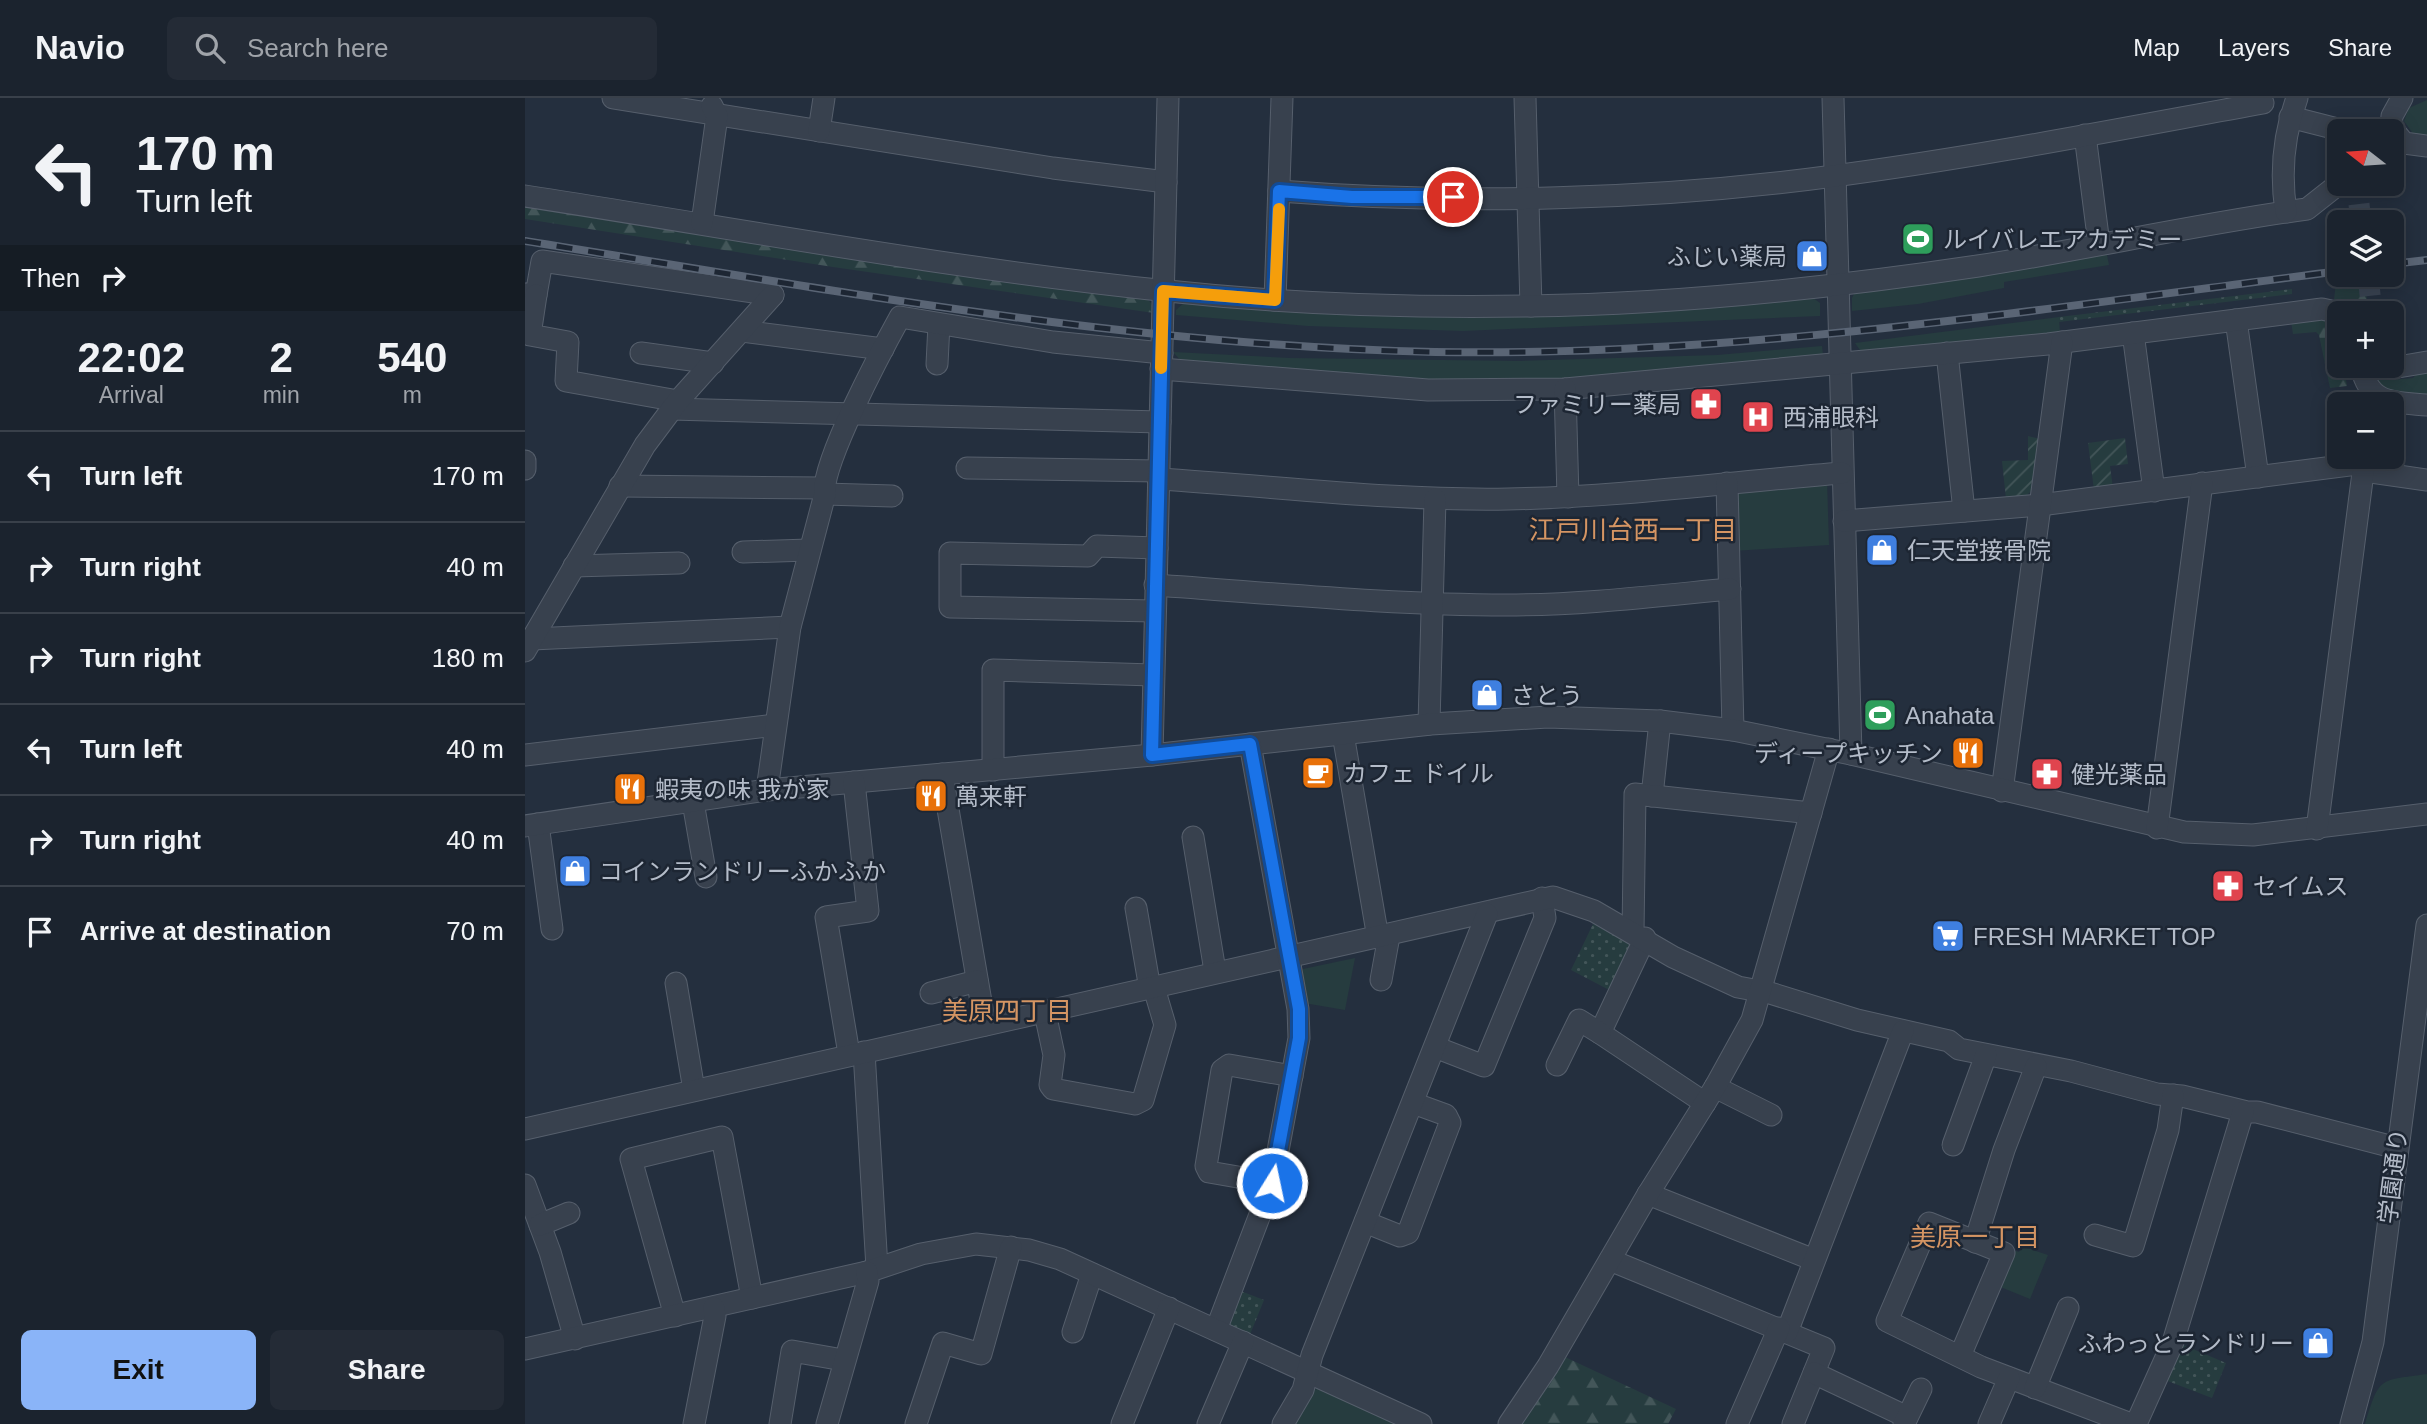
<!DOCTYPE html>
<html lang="en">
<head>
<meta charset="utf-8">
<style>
  :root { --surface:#1b232e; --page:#242b36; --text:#f1f3f6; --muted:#a0a4aa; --line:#39404a; --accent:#8ab4f8 }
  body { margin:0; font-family:Arial,"Noto Sans JP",sans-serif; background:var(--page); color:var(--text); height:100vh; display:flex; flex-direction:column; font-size:26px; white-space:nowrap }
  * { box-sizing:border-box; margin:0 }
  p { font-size:23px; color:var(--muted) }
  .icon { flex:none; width:38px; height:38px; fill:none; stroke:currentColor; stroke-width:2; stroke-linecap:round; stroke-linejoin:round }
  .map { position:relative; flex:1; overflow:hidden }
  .drawer { display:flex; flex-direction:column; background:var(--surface); width:525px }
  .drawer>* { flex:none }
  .top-card { background:#1b232e; color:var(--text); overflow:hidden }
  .needle { width:46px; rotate:287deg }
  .controls { position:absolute; left:1802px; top:21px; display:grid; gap:14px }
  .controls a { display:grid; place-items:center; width:77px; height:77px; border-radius:10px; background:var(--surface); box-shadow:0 4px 18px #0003,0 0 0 2px var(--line); font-size:35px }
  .pin { position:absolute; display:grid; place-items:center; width:60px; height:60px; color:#fff; margin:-30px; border:4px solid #fff; border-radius:50%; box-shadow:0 2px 7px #0007 }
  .me { position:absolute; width:77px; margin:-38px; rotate:10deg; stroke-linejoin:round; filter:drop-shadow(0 0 5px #0008) }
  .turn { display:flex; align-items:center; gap:24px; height:147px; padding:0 21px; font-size:32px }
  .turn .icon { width:91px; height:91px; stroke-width:2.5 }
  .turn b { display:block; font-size:49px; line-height:60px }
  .then { display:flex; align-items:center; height:66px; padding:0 21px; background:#0003; gap:14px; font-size:26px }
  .eta { display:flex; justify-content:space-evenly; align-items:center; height:119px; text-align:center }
  .eta b { font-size:42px; font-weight:700; line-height:49px }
  .action { display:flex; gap:14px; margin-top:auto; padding:14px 21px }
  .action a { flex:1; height:80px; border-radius:10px; background:var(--accent); color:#111; font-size:28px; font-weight:700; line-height:80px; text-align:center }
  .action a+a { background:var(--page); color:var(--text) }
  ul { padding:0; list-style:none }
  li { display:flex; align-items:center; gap:21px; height:91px; padding:0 21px; border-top:2px solid var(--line) }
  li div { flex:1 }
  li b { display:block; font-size:26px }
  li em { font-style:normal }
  header { display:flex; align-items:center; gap:42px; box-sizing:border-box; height:98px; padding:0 35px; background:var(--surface); border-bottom:2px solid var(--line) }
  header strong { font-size:33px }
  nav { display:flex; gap:38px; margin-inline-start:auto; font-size:24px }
  .search { width:490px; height:63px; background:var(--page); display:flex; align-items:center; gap:18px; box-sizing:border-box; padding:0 24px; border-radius:10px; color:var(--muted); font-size:26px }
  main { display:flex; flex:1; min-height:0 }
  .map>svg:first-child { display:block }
  .grass { fill:url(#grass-dots) }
  .forest { fill:url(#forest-firs) }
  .park { fill:#263c3f }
  .garden { fill:url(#garden-furrows) }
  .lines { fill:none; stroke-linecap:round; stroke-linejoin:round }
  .minor-tunnel { stroke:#3a4453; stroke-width:21; stroke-dasharray:21 10; stroke-linecap:butt }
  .minor-casing { stroke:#565f6c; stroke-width:23 }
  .minor { stroke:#38414e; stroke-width:21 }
  .rail-casing { stroke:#5a6575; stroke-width:8 }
  .rail { stroke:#1d2633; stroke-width:5; stroke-dasharray:16; stroke-linecap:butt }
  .route-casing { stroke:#114b97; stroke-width:18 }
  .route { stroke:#1a73e8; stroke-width:12 }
  .slow { stroke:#f59e0b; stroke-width:12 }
  .labels { text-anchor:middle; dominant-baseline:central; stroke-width:5; stroke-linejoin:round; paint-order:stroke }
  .poi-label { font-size:24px; fill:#b4bcc9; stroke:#1d2633; text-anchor:start }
  .street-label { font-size:24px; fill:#b4bcc9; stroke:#1d2633 }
  .neighbourhood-label { font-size:26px; fill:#d59563; stroke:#1d2633 }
</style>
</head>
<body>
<header>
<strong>Navio</strong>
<div class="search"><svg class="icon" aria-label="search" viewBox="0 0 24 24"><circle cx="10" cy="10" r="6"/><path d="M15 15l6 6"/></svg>Search here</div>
<nav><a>Map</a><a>Layers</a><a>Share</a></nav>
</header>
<main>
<section class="drawer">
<div class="top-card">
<div class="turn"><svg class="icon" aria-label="left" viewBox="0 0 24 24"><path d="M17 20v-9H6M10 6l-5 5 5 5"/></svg><div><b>170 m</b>Turn left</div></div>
<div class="then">Then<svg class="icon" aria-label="right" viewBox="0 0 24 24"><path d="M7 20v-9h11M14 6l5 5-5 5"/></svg></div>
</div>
<div class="eta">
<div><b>22:02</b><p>Arrival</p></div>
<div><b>2</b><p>min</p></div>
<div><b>540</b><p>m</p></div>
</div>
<ul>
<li><svg class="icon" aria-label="left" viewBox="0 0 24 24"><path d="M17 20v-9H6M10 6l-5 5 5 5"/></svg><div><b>Turn left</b></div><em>170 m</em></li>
<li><svg class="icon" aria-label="right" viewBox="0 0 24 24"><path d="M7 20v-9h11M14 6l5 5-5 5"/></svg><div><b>Turn right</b></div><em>40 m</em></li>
<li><svg class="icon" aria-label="right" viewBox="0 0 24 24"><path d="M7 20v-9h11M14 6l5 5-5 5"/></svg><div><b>Turn right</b></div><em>180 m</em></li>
<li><svg class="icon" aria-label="left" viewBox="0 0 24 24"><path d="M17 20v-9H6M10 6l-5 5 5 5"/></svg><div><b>Turn left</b></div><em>40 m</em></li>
<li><svg class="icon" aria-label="right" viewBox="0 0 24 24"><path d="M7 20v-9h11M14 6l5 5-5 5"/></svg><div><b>Turn right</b></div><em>40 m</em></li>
<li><svg class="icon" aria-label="arrive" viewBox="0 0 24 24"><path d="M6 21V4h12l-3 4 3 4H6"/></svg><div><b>Arrive at destination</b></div><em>70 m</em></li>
</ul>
<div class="action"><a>Exit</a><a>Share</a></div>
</section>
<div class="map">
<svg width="1902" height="1326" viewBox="0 0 1902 1326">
  <defs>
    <pattern id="grass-dots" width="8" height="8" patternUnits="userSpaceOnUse" patternTransform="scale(1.75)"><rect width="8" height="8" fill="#263c3f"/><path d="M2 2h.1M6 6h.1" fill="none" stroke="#435659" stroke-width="1.8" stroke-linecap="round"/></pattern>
    <pattern id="forest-firs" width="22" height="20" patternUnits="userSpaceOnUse" patternTransform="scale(1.75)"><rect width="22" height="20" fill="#263c3f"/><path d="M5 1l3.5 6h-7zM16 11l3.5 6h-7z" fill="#435659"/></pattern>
    <pattern id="garden-furrows" width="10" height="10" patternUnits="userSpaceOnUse" patternTransform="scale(1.75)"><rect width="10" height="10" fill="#263c3f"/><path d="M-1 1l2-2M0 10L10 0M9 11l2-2" fill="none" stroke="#435659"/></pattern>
  </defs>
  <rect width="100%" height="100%" fill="#242f3e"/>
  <g class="grass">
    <polygon points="1767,191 1767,196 1534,224 1534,219"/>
    <polygon points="1068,826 1104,845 1106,858 1088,894 1046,872"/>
    <polygon points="713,1192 739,1202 724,1239 706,1231 702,1220"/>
    <polygon points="1656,1246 1701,1265 1687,1300 1640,1282"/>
  </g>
  <g class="forest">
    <polygon points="0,106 620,198 629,209 629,215 308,169 0,121"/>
    <path d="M1839,182l5,33c-14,0 -22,-14 -35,-13l2,-17z"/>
    <polygon points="1798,219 1811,229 1815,268 1819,268 1822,288 1805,290 1794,237 1791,234 1768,236 1766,223"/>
    <polygon points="1040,1259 1151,1311 1143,1326 995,1326"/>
  </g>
  <g class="park">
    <polygon points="1902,2 1902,39 1889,37 1879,23 1884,10"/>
    <polygon points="1581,152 1584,167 1479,184 1479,190 1393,206 1327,213 1327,200 1331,192"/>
    <polygon points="1284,197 1295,205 1295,218 938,233 783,228 651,217 651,212 662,202"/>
    <polygon points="1534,219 1535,236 1337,255 1330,245"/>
    <polygon points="1297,248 1298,257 1056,283 934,285 659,266 648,254 765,260 994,263 1192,257"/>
    <polygon points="1897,270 1902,270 1902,298 1866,293 1853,287 1850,277 1864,282 1888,280"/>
    <polygon points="1302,381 1304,447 1208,453 1212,390"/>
    <polygon points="830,860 820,912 779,905 774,877 778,871"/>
    <polygon points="1496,1148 1523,1157 1505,1201 1473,1188 1488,1152 1494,1154"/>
    <path d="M1902,1276v50h-62c15,-48 13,-43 62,-50z"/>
    <polygon points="798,1289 881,1326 766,1326 785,1293"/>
  </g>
  <g class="garden">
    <polygon points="1503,338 1516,341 1510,389 1499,400 1481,401 1477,363 1503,362"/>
    <polygon points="1600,340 1603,366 1585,368 1588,390 1569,392 1563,345"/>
  </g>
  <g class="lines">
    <g class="minor-tunnel">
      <polyline points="1834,106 1836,124"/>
      <polyline points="1843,177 1846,206"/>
    </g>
    <defs>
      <g id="minor">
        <polyline points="88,0 528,70 641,84"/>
        <polyline points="1000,0 1006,208"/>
        <polyline points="1308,0 1326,656"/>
        <polyline points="1877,0 1867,18 1866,29 1879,45 1902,48"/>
        <polyline points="1765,19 1820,33"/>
        <polyline points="294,33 299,0"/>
        <polyline points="1560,37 1574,146"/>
        <path d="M754,93c181,14 376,9 555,-15 144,-19 286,-47 429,-73"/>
        <path d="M0,98c214,33 428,73 643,95 120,13 241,17 361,15 150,-2 301,-18 449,-40 110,-17 219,-42 329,-57l33,-26"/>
        <path d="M1761,114c-6,-40 -3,-76 11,-114"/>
        <polyline points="177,125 192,18 187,8"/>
        <polyline points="0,196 11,197 17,163 248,197"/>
        <polyline points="11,197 5,237 43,244 41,283 153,303"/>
        <polyline points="750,202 757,0"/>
        <polyline points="1711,222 1733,379"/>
        <polyline points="217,233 358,251"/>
        <polyline points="1608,235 1629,393"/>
        <polyline points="116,255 188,265"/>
        <polyline points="1422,255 1439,413"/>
        <polyline points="412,266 414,226"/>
        <path d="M1836,268c8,39 32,36 66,39"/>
        <polyline points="636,271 903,292 1040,291 1523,246 1797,211 1815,215"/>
        <polyline points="1837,271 1867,270 1902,264"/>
        <polyline points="1040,291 1043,399"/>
        <polyline points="146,311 635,324"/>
        <polyline points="0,363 0,371"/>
        <polyline points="442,370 633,373"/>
        <polyline points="1839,373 1902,382"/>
        <path d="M633,381c116,7 234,22 350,20 112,-2 223,-17 334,-26"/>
        <polyline points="1202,385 1208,632"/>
        <polyline points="95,388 299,390"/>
        <polyline points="300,396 367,398"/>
        <polyline points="1319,423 1515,407 1840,365"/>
        <polyline points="218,454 284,452"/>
        <polyline points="49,468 154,465"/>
        <path d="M630,487c117,8 234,20 352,20 74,0 149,-9 223,-16"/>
        <polyline points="629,513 425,509 425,455 563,458 572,448 632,450"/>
        <polyline points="7,541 265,529"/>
        <polyline points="0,553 120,347 153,303 248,197"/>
        <polyline points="904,626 910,401"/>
        <polyline points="818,636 853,840"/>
        <polyline points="0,657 250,627"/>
        <polyline points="627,657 643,0"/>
        <polyline points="468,672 468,572 628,577"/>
        <polyline points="417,676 460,927"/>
        <path d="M242,692l23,-163 35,-133c-6,-27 59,-148 75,-177l153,25 109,11"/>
        <polyline points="1477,693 1537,244"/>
        <polyline points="1127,698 1135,623"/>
        <polyline points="168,704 181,779"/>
        <polyline points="13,726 27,831"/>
        <polyline points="0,728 242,692 627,657 906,626 1023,619 1135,623 1208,632 1326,656 1659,734 1728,737 1902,716"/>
        <polyline points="1632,730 1677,385"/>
        <polyline points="1792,731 1840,359"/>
        <polyline points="668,739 690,873"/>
        <polyline points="611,810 625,891"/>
        <polyline points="1108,834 1110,696 1286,715"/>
        <polyline points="1120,840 1075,935 1180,1005"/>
        <polyline points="856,882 864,838"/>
        <polyline points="151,885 169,992"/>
        <polyline points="406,895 452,883"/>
        <polyline points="520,915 529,957 525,987 528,991 610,1006 618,1002 640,927 629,890"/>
        <polyline points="910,949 959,968 1020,820 1017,800"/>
        <polyline points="339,954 352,1170"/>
        <polyline points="324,956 301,819 343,813 329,684"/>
        <polyline points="1032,967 1054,922 1075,935"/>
        <polyline points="1190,989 1246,1017"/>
        <polyline points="0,1031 1028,799 1069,813 1148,859 1213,889 1245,895 1332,922 1424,943 1434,951 1546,973 1632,996 1657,998 1722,1014 1732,1014 1872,1050"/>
        <polyline points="1428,1047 1461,957"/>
        <polyline points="747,1085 684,1074 681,1068 697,972 704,967 767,978"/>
        <polyline points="0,1087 25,1154 50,1241"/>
        <polyline points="1123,1096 1289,1162"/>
        <polyline points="840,1124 875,1138 883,1135 925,1025 921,1017 888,1005"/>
        <polyline points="15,1127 44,1115"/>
        <polyline points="1570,1137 1608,1148 1643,1032 1648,997"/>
        <polyline points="1450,1144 1479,1052 1511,968"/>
        <polyline points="1085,1162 1299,1250 1268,1326"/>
        <polyline points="150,1218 106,1061 197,1039 227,1200"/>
        <polyline points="691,1232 747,1085 774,940 773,911 725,646"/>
        <polyline points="548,1234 567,1176"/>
        <polyline points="1262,1234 1378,933"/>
        <polyline points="0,1251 342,1174 396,1156 451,1146 504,1152 535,1161 896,1326"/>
        <polyline points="1435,1258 1479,1155 1404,1125 1362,1223 1456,1269 1606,1326"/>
        <polyline points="1289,1275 1382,1319"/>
        <polyline points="1510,1290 1543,1210"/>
        <polyline points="169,1326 190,1218 189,1210"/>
        <polyline points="255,1326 267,1253 318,1262"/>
        <polyline points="302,1326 343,1183 342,1174"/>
        <polyline points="391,1326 418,1245 456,1256 486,1149"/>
        <polyline points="597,1326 644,1210"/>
        <polyline points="683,1326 718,1244"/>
        <polyline points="758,1326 778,1292 787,1257 962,816"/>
        <polyline points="984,1326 1023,1268 1123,1096 1190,989 1227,922 1304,651"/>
        <polyline points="1212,1326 1254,1230"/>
        <polyline points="1379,1326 1396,1291"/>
        <polyline points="1464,1326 1484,1280"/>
        <polyline points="1611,1326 1648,1244 1718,1014"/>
        <polyline points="1826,1326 1848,1244 1902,827"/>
      </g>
    </defs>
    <use href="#minor" class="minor-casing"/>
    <use href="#minor" class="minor"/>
    <defs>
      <g id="rail">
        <path d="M0,143c302,48 604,105 910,111 304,5 604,-43 905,-81"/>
        <polyline points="1867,166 1902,162"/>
      </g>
    </defs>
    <use href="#rail" class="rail-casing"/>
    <use href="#rail" class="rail"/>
  </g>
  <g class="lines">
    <defs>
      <polyline id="route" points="747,1085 774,940 774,911 725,646 627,657 638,193 750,202 754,93 827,99 928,99"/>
    </defs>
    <use href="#route" class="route-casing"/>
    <use href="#route" class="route"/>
    <polyline class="slow" points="636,270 638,193 750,202 754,111"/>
  </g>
  <defs>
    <symbol id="stadium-square" viewBox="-11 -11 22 22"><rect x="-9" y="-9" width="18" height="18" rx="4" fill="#2e9e5b" stroke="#1d2633"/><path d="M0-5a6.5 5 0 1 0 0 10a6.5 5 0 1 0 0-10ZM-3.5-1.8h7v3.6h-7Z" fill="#fff"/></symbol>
    <symbol id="shop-square" viewBox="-11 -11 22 22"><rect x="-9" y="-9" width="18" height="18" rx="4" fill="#3f7fe0" stroke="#1d2633"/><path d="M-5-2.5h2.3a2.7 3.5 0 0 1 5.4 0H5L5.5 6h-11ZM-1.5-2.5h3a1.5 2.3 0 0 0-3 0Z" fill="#fff"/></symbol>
    <symbol id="pharmacy-square" viewBox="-11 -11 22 22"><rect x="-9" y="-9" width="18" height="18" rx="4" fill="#e0444e" stroke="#1d2633"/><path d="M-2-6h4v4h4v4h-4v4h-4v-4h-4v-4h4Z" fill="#fff"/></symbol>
    <symbol id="hospital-square" viewBox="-11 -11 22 22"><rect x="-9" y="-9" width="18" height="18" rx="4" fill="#e0444e" stroke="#1d2633"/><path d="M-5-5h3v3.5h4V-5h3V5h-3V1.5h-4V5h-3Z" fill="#fff"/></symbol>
    <symbol id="restaurant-square" viewBox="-11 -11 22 22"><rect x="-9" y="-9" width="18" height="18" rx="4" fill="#e8710a" stroke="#1d2633"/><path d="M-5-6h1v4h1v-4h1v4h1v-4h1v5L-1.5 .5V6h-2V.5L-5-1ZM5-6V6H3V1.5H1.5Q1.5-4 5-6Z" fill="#fff"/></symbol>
    <symbol id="cafe-square" viewBox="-11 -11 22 22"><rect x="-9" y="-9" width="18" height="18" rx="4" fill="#e8710a" stroke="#1d2633"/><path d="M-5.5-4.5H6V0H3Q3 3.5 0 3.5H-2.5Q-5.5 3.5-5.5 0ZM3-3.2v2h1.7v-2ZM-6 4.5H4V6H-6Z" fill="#fff"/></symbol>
    <symbol id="supermarket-square" viewBox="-11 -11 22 22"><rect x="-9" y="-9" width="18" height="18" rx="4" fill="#3f7fe0" stroke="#1d2633"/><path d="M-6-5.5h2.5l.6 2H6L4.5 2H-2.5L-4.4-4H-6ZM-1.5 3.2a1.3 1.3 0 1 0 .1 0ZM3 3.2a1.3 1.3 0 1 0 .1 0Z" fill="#fff"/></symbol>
  </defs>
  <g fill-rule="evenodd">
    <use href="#stadium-square" x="1374" y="122" width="38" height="38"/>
    <use href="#shop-square" x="1268" y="139" width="38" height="38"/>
    <use href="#pharmacy-square" x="1162" y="287" width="38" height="38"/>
    <use href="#hospital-square" x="1214" y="300" width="38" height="38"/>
    <use href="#shop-square" x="1338" y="433" width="38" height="38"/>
    <use href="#shop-square" x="943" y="578" width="38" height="38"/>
    <use href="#stadium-square" x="1336" y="598" width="38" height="38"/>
    <use href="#restaurant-square" x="1424" y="636" width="38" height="38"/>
    <use href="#cafe-square" x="774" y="656" width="38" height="38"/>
    <use href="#pharmacy-square" x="1503" y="657" width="38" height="38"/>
    <use href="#restaurant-square" x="86" y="672" width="38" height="38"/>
    <use href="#restaurant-square" x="387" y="679" width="38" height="38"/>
    <use href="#shop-square" x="31" y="754" width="38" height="38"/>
    <use href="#pharmacy-square" x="1684" y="769" width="38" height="38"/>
    <use href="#supermarket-square" x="1404" y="819" width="38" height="38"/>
    <use href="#shop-square" x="1774" y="1226" width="38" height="38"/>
  </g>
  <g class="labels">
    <g class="poi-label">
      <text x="1418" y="141">ルイバレエアカデミー</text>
      <text x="1262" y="158" text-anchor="end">ふじい薬局</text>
      <text x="1156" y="306" text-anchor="end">ファミリー薬局</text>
      <text x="1258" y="319">西浦眼科</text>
      <text x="1382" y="452">仁天堂接骨院</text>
      <text x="986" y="597">さとう</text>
      <text x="1380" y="617">Anahata</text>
      <text x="1418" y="655" text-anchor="end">ディープキッチン</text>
      <text x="818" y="675">カフェ ドイル</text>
      <text x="1546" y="676">健光薬品</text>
      <text x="130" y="691">蝦夷の味 我が家</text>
      <text x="430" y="698">萬来軒</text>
      <text x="74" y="773">コインランドリーふかふか</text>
      <text x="1728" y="788">セイムス</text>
      <text x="1448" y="838">FRESH MARKET TOP</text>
      <text x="1769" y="1245" text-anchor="end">ふわっとランドリー</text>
    </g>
    <g class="street-label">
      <text transform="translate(1868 1078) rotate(-83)">学園通り</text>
    </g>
    <g class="neighbourhood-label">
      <text x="1108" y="432">江戸川台西一丁目</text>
      <text x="482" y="913">美原四丁目</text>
      <text x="1450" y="1139">美原一丁目</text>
    </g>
  </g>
</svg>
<div class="controls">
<a><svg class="needle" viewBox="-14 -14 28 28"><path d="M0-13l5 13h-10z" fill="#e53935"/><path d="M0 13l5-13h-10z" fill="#a0a4aa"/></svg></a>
<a><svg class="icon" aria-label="layers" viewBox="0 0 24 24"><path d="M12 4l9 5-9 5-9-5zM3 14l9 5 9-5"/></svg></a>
<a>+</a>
<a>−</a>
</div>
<div class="pin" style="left:928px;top:99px;background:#d93025"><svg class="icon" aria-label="arrive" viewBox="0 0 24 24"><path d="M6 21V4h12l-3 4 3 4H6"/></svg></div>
<svg class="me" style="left:747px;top:1085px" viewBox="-20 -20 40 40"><circle r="17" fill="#1a73e8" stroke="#fff" stroke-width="3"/><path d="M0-11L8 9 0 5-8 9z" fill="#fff"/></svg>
</div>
</main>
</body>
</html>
